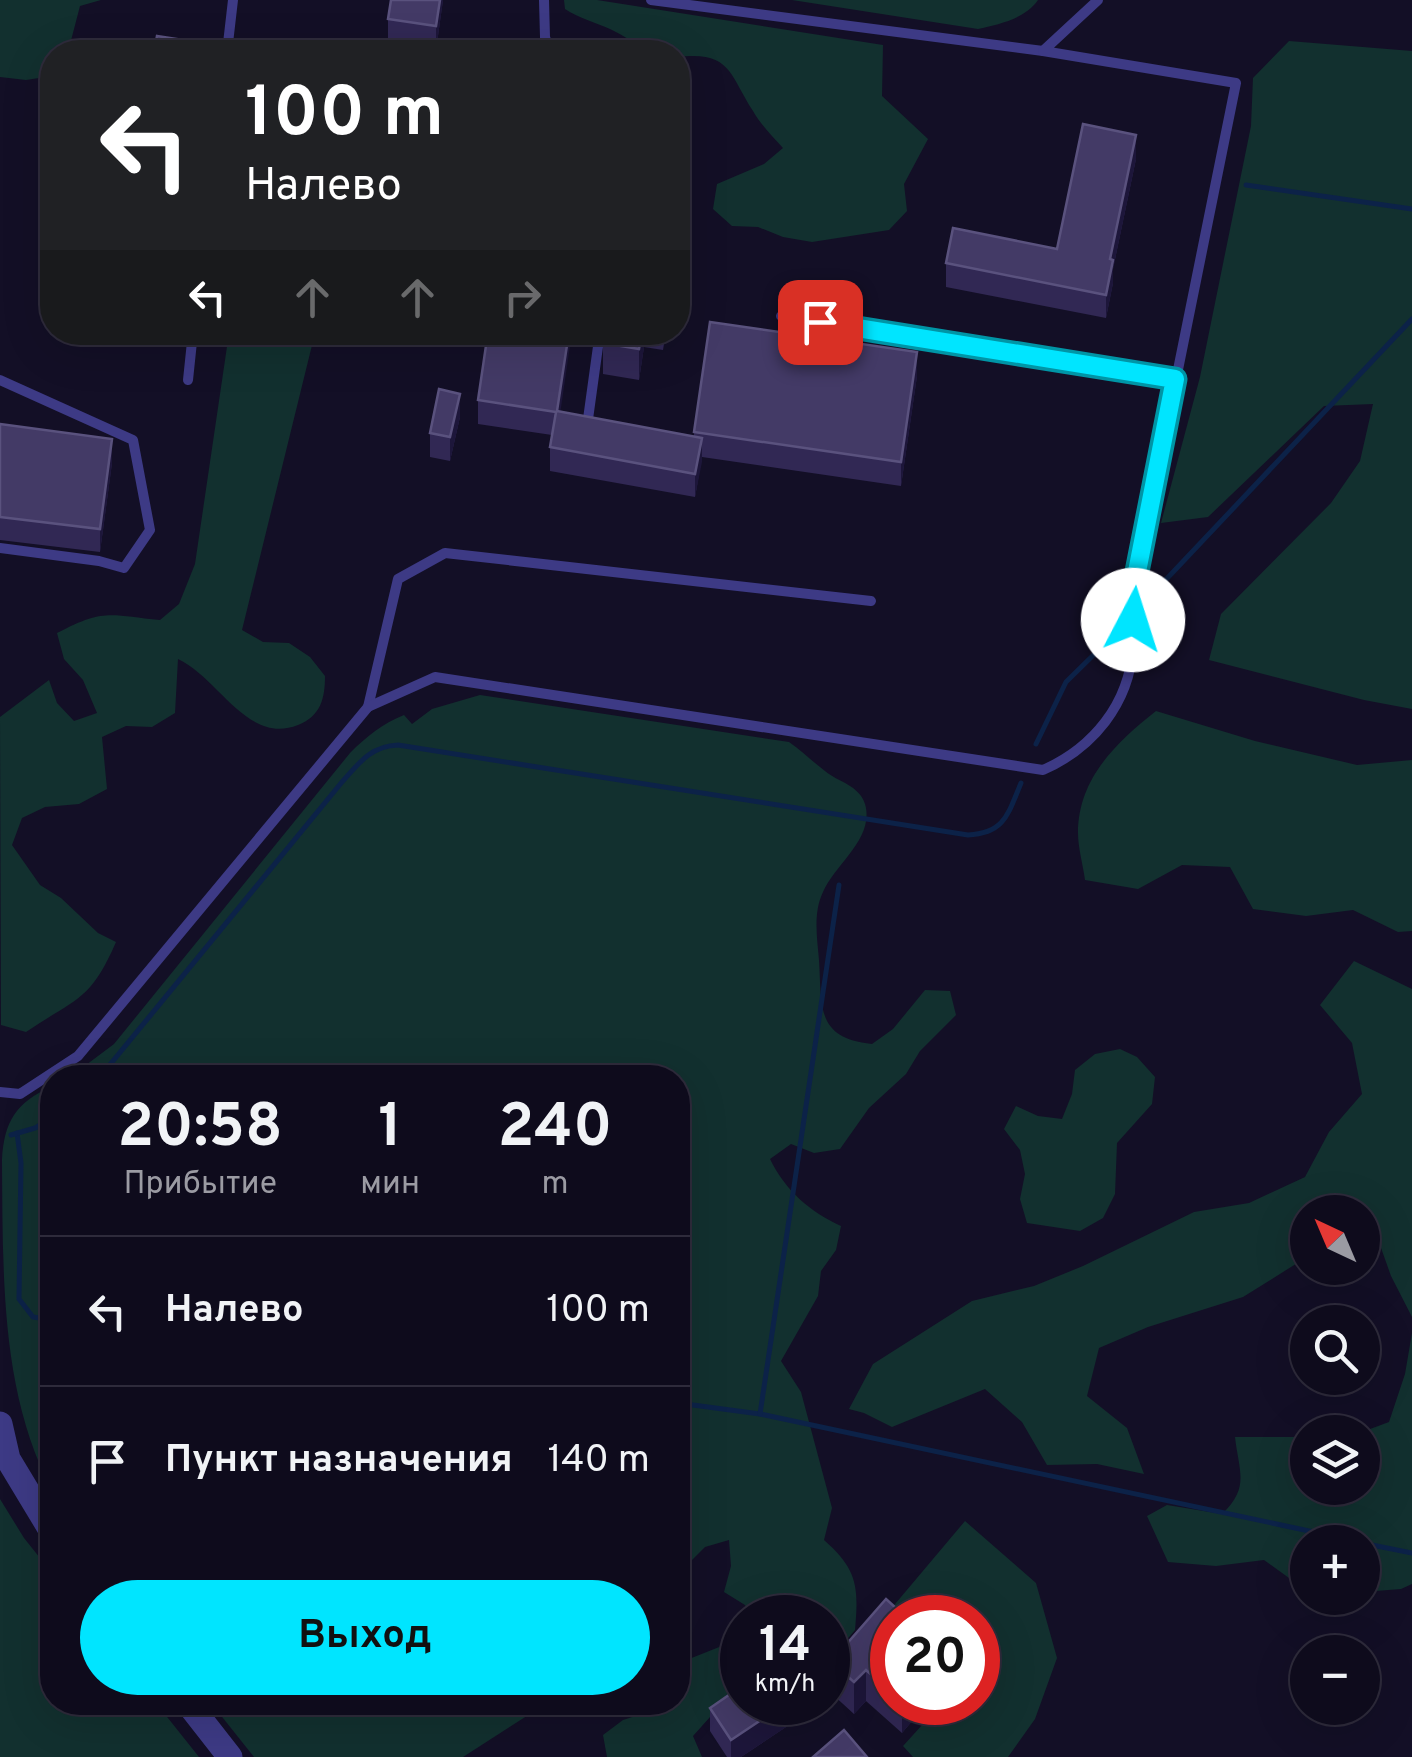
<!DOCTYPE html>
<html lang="ru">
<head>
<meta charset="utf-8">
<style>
  :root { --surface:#0e0b1c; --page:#1c1929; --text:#f1f3f6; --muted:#9b9ba3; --line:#2e2b3b; --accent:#00e5ff }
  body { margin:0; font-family:Overpass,sans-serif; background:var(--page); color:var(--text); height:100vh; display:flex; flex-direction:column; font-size:38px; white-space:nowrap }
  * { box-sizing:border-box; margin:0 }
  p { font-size:32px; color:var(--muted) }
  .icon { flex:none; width:55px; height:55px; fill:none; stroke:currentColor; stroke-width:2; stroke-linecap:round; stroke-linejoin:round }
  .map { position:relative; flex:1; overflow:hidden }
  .panel { position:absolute; left:40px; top:1065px; width:650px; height:650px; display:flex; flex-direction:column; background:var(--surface); border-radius:40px; box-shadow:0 10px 40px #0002,0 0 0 2px var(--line) }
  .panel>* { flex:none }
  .hud { position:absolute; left:40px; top:40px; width:650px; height:305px; border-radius:40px; box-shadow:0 10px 40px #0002,0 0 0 2px var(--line); background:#202124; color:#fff; overflow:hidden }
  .needle { width:65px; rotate:316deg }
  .fabs { position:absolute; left:1290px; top:1195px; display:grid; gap:20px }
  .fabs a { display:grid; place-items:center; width:90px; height:90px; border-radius:50%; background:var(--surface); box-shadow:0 10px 40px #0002,0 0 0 2px var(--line); font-size:50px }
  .speed { position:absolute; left:720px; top:1595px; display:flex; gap:20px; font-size:50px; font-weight:700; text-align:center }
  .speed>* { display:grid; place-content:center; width:130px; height:130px; border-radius:50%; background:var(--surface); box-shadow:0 10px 40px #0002,0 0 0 2px var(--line); line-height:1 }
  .speed small { font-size:25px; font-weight:400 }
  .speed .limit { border:15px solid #d22; background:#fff; color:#111 }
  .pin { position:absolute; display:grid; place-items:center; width:85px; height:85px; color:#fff; margin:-42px; border-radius:20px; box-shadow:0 5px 15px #0006 }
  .me { position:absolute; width:110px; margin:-55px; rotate:5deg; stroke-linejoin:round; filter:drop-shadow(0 0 8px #0008) }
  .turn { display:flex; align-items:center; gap:35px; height:210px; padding:0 40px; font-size:45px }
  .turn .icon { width:130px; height:130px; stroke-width:2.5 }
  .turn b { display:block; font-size:70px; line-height:85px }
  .lanes { display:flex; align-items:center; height:95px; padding:0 40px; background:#0003; justify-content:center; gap:50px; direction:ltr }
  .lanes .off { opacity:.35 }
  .eta { display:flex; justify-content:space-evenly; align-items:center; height:170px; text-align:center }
  .eta b { font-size:60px; font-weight:700; line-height:70px }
  .primary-button { display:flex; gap:20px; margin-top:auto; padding:20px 40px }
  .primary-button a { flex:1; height:115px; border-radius:60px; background:var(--accent); color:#111; font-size:40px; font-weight:700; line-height:115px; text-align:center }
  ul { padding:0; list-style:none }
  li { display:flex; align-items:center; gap:30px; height:150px; padding:0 40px; border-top:2px solid var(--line) }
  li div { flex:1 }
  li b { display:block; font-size:38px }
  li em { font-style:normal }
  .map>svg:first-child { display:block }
  .green { fill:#12302f }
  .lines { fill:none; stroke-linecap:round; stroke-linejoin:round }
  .stream { stroke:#0c2248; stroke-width:5 }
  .service { stroke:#3d3a85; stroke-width:10 }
  .tertiary { stroke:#3d3a85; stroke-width:25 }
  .wall { fill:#312854 }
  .shaded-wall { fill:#1d163a }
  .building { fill:#433a66; stroke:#5a527e; stroke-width:2.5 }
  .route-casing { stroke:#0095a6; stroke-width:25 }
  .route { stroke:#00e5ff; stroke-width:18 }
</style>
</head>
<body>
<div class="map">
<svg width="1412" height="1757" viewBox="0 0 1412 1757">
  <rect width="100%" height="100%" fill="#130f26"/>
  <g class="green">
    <polygon points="0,0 101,0 80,6 68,52 52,52 52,76 26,80 0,77"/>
    <path d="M564,0h33l286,45 -1,51 46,43 -24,45 3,27 -18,19 -77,12 -29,-5 -25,-10 -26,-1 -19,-17 4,-25 47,-20 19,-16c-11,-12 -22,-23 -30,-37 -24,-37 -22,-60 -75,-54v-5c-39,0 -37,-8 -68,-23 -16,-7 -31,-11 -45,-20z"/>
    <path d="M792,0h246c-13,19 -39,24 -60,29z"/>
    <polygon points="1289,41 1412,51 1412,709 1364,700 1209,660 1221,614 1331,503 1360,461 1373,404 1324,406 1208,517 1161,523 1200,377 1251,126 1253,78"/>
    <path d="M229,333h86l-73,297 21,12 26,1 21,14 15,19c0,22 -4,40 -27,49 -51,20 -79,-47 -120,-66l-3,54 -23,14 -26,-1 -24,11 5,52 -28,15 -34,3 -23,11 -10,27 28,40 21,13 37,35 18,9c-26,60 -40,56 -90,90l-25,-7 -1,-308 49,-37 8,23 17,18 23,-8 -14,-33 -19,-21 -7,-26c47,-25 53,-18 103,-13l19,-16 16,-40z"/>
    <path d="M480,695l309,47c13,9 24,20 36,29 13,11 34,14 40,33 10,34 -30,60 -42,88 -10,21 -6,45 -4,68 3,46 -4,78 53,84l21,-15 32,-39 25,1 6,24 -36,36 -14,23 -37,34 -29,41 -26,4 -23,-9 -21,15c15,31 40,53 71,67l-5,24 -15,21 -3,25 -37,65 20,31 31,116 -8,32c33,29 35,46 31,90l-27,32v-44l-78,-1 -5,-12 -21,-13 7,-26 -2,-26 -24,7 -27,27v-496l-608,-1 44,-33 236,-291c17,-17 32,-29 54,-38l8,9 20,-15z"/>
    <path d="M1156,711l99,30 102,24 55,-5v171l-14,1 -45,-22 -47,6 -53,-7 -23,-42 -48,-2 -44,24 -53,-9c-2,-15 -7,-32 -7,-47 0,-55 39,-91 78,-122z"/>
    <polygon points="1354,961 1412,989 1412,1317 1391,1276 1375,1231 1363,1234 1362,1212 1308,1212 1307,1257 1243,1297 1148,1327 1099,1348 1087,1396 1127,1428 1144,1474 1097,1464 1047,1465 1022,1422 985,1389 892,1427 864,1413 849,1409 873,1364 972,1301 1034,1286 1083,1266 1194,1212 1249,1203 1305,1177 1329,1132 1362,1094 1352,1043 1320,1005"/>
    <polygon points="1120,1049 1137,1057 1155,1077 1152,1104 1117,1143 1115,1194 1103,1218 1080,1231 1027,1223 1020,1199 1025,1174 1020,1150 1004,1129 1016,1106 1038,1116 1062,1119 1072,1094 1075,1070 1095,1054"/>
    <path d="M52,1086v404c-52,-98 -49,-217 -50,-330 2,-39 14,-57 50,-74z"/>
    <path d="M1412,1333v251l-11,5 -38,3 -1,-50h-54l-1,49 -43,-31 -48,6 -48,-4 -21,-46 20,-11 55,9c28,-27 17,-42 13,-77h72l1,51h54v-56l27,-10 16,-48z"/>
    <polygon points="0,1499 24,1538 52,1573 52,1702 156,1703 199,1757 0,1757"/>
    <polygon points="965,1521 1036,1583 1057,1658 1035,1719 1008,1757 913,1757 903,1746 942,1703 978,1702 978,1618 885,1616"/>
    <polygon points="742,1638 742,1698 710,1717 693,1736 702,1757 607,1757 603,1735 623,1720 678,1702 689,1684 689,1659"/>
    <polygon points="211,1703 547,1703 463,1757 254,1757"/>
  </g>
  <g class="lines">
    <g class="stream">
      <polyline points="1246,185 1412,209"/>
      <polyline points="1141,606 1412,319"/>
      <polyline points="1036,744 1066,682 1123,626"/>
      <path d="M99,1078l243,-296c17,-19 29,-36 56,-37l570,90c37,-2 40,-21 53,-52"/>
      <polyline points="17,1133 21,1163 19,1299 33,1317 52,1320"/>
      <polyline points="11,1135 35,1128 52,1118"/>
      <polyline points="678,1403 760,1414 1361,1542"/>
      <polyline points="760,1414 839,885"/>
      <polyline points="1362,1543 1412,1553"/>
    </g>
    <g class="service">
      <polyline points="544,0 545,37 550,52"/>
      <polyline points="651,0 1043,51"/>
      <polyline points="227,52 233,0"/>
      <polyline points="781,316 1175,379"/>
      <polyline points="0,380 133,440 150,530 124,568 99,561 0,548"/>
      <polyline points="188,380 193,332"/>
      <polyline points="588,419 600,332"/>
      <polyline points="368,707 398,579 445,553 871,601"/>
      <path d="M0,1092l20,2 58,-38 290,-349 67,-30 608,93c50,-22 86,-66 90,-122 2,-19 0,-38 0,-56l103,-509 -193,-32 55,-51"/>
    </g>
    <g class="tertiary">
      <polyline points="0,1424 8,1459 52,1532"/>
      <polyline points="187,1702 230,1757"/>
    </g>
  </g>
  <g class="wall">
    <polygon points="443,0 436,50 388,42 388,19"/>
    <polygon points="1136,159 1113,269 1113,283 1106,318 946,287 946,263 1057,249"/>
    <polygon points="605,332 666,332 663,350 644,347 639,380 603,374 603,343"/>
    <polygon points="917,376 901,486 702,457 695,497 550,471 550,447 552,435 478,424 478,400 560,412 694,436 694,432"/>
    <polygon points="460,417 450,461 430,457 430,433"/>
    <polygon points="0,424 112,463 100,552 0,540"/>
    <polygon points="892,1618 892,1702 928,1702 902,1733 866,1701 854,1714 831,1693 831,1662"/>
    <polygon points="795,1702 795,1721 741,1757 727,1757 710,1731 710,1708"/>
  </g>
  <g class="shaded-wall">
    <polygon points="440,0 443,0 436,50 436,26"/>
    <polygon points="1136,135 1136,159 1113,269 1113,283 1106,318 1106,295 1110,259"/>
    <polygon points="569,332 572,332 557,435 557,411"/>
    <polygon points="642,332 644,332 644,347 639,380 639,349"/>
    <polygon points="917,352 917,376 901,486 901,462"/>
    <polygon points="460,394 460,417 450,461 450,437"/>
    <polygon points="702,438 702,462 695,497 695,474"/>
    <polygon points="112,439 112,463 100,552 100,529"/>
    <polygon points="866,1670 866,1701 854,1714 854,1682"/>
    <polygon points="788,1702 795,1702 795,1721 741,1757 731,1757 731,1740"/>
    <polygon points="902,1702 928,1702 902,1733"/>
  </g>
  <g class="building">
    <polygon points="391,0 440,0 436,26 388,19"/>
    <polygon points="157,36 203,43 202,52 154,52"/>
    <polygon points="1083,124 1136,135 1110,259 1113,260 1106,295 946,263 953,228 1057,249"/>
    <polygon points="710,322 917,352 901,462 694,432"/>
    <polygon points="488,332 569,332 557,411 702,438 695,474 550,447 556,412 478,400"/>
    <polygon points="605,332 642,332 639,349 603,343"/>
    <polygon points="439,389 460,394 450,437 430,433"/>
    <polygon points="0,424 112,439 100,529 0,517"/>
    <polygon points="886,1599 907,1618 892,1618 892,1693 866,1670 854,1682 831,1662"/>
    <polygon points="742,1686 742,1702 788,1702 731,1740 710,1708"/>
    <polygon points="844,1730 867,1757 813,1757"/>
  </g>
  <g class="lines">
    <defs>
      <polyline id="route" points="820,322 1175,379 1133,592 1133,620"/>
    </defs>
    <use href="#route" class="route-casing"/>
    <use href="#route" class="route"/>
  </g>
</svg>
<div class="fabs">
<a><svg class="needle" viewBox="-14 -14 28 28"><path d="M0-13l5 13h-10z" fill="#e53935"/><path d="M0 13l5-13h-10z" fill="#9b9ba3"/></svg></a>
<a><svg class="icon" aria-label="search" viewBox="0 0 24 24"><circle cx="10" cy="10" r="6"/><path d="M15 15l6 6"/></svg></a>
<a><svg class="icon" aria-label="layers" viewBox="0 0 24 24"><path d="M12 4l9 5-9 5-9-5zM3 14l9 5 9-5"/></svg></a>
<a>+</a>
<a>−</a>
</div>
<div class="speed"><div>14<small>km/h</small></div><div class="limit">20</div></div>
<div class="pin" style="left:820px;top:322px;background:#d93025"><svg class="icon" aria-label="arrive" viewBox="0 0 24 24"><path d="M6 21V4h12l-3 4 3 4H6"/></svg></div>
<svg class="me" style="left:1133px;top:620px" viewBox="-20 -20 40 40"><circle r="19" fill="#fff"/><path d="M0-13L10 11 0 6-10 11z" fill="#00e5ff"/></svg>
<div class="hud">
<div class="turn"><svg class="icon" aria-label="left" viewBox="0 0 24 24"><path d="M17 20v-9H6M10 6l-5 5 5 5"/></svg><div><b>100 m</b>Налево</div></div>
<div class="lanes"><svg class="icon" aria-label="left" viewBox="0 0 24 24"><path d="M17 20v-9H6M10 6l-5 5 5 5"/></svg><svg class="icon off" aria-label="ahead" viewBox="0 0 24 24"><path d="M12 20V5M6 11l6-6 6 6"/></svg><svg class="icon off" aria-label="ahead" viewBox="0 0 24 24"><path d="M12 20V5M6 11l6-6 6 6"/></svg><svg class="icon off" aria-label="right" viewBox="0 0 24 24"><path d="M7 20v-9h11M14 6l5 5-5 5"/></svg></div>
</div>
<section class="panel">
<div class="eta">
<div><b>20:58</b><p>Прибытие</p></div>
<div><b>1</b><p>мин</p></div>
<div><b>240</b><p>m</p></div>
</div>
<ul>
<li><svg class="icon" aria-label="left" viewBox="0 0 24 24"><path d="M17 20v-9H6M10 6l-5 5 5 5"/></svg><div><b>Налево</b></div><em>100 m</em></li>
<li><svg class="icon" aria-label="arrive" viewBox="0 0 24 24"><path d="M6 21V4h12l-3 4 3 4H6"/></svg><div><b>Пункт назначения</b></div><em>140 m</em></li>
</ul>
<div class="primary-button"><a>Выход</a></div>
</section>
</div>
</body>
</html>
